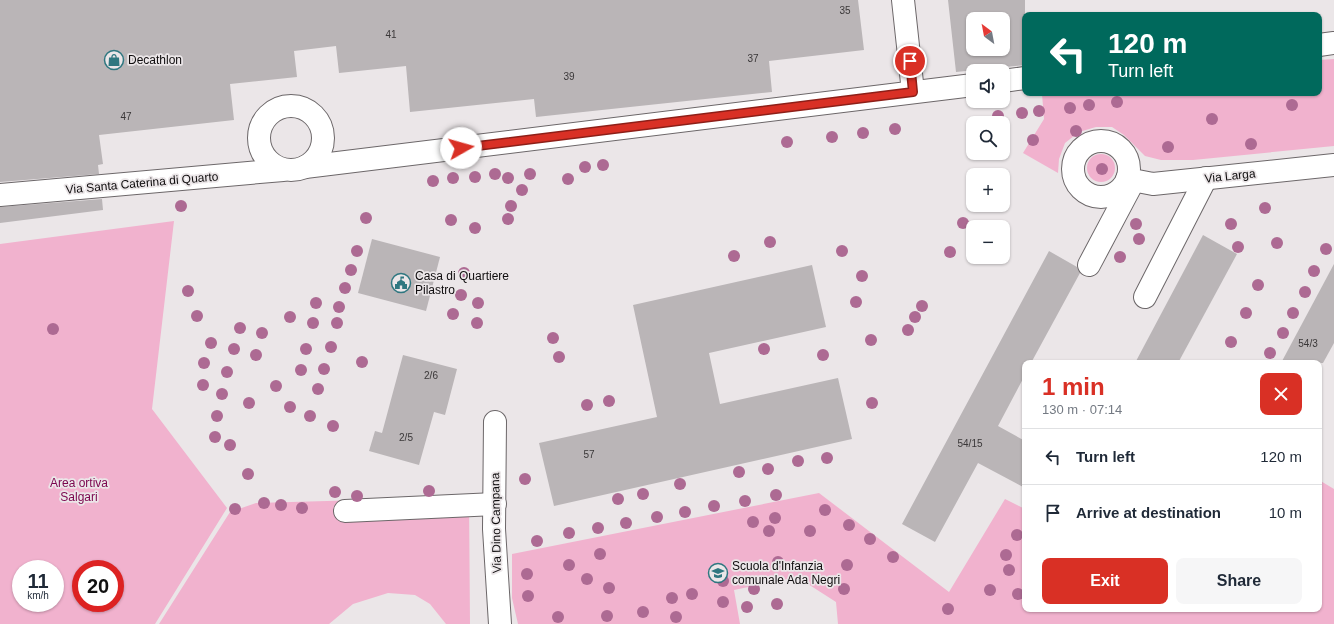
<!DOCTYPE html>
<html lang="en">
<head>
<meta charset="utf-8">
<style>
  :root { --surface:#fff; --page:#f6f6f7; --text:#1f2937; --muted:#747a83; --line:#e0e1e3; --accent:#d93025 }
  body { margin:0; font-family:Helvetica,sans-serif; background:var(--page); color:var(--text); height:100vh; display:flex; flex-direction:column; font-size:15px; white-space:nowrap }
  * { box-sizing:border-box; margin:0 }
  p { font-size:13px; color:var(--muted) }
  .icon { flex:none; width:22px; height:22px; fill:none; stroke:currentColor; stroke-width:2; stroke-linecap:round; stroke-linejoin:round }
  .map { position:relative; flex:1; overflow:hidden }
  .drawer { position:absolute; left:1022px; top:360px; width:300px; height:252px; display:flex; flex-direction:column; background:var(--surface); border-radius:8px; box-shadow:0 1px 3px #0004 }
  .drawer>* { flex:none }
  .banner { position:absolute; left:1022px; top:12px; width:300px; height:84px; border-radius:8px; box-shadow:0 1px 3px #0004; background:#00695c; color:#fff; overflow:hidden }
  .needle { width:26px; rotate:328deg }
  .tools { position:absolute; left:966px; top:12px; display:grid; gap:8px }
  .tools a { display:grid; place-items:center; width:44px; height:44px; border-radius:8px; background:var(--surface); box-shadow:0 1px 3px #0004; font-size:20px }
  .speed { position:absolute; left:12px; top:560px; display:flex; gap:8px; font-size:20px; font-weight:700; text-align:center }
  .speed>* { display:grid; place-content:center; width:52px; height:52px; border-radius:50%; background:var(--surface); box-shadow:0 1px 3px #0004; line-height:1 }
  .speed small { font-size:10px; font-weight:400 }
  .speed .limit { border:6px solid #d22; background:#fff; color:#111 }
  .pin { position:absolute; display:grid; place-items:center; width:34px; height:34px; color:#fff; margin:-17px; border:2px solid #fff; border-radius:50%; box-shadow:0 1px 4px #0007 }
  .me { position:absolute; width:44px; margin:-22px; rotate:83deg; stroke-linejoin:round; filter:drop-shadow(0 0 3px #0008) }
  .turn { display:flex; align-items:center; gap:14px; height:84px; padding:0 20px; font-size:18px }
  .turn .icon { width:52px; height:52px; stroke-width:2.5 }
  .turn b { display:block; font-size:28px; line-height:34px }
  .round { display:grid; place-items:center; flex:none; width:42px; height:42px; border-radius:8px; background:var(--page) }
  .overview { display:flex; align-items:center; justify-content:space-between; height:68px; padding:0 20px }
  h1 { font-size:24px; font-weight:700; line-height:30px; color:var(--accent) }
  .action { display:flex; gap:8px; margin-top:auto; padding:8px 20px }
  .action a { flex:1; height:46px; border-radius:8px; background:var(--accent); color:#fff; font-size:16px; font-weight:700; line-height:46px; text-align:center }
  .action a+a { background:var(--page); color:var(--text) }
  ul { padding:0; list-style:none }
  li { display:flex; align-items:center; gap:12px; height:56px; padding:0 20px; border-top:1px solid var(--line) }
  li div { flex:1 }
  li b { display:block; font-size:15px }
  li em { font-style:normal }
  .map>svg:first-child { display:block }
  .green { fill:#f1b2ce; fill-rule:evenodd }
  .building { fill:#bab5b7; fill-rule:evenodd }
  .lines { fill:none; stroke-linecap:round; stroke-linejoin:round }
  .minor-casing { stroke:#6c6769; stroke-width:24 }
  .minor { stroke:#fff; stroke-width:22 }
  .tree { fill:#ad6a93 }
  .route-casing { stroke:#8d1f18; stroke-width:10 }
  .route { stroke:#d93025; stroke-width:7 }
  .labels { text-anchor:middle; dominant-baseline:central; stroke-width:3.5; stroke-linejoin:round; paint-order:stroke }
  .number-label { font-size:10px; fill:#3a3738 }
  .poi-label { font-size:12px; fill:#0f0d0e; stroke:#ebe6e8; text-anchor:start }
  .street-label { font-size:12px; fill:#0f0d0e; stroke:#ebe6e8 }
  .park-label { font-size:12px; fill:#7b054e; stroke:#ebe6e8 }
</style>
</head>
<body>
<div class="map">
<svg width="1334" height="624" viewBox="0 0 1334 624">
  <rect width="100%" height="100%" fill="#ebe6e8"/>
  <g class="green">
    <polygon points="1334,59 1334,146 1193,160 1161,160 1145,156 1124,135 1112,127 1096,127 1079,132 1065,143 1059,159 1058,173 1023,153 1044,119 1042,94 1319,93 1319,60"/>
    <circle cx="1101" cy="168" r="14"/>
    <path d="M174,221l-22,188 75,99 -72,116h-155v-380zM21,569h34v34h-34zM81,569h34v34h-34z"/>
    <polygon points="1319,480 1334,489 1334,624 838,624 836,602 797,577 734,590 740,624 518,624 512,598 512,554 819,493 949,592 1005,499 1025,509 1025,609 1319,609"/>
    <polygon points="469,497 470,624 446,624 430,604 415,595 388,593 353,604 329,624 159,624 230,512 256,503"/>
  </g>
  <g class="building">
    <polygon points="0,0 858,0 864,50 769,61 772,92 536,117 534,99 410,112 406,66 339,73 336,46 294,51 297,77 230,84 234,120 99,135 103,164 98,165 99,174 0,182"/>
    <path d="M948,0h77v65l-69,7zM973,19h30v30h-30z"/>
    <polygon points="102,199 103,210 0,223 0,207"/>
    <polygon points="1203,235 1237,254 1178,363 1135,363"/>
    <polygon points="372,239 440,257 426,311 358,293"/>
    <polygon points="1049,251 1077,267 1080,273 1031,363 1025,363 1025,375 998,426 1025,441 1025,488 978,463 935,542 902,524"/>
    <polygon points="1334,264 1334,343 1323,363 1281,363"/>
    <polygon points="812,265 826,327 709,353 720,404 838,378 852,439 554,506 539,443 657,417 633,305"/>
    <polygon points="403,355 457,369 445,415 434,412 419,465 369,451 375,431 382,433"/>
  </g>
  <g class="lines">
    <defs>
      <g id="minor">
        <polyline points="903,0 913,92"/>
        <polyline points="1319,45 1334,43"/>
        <polyline points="1003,81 1025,78"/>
        <circle cx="291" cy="138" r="32"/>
        <circle cx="1101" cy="169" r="28"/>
        <polyline points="305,167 973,85"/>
        <polyline points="1127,179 1153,184 1334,165"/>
        <polyline points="0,195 283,170"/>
        <polyline points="1089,265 1133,182"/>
        <polyline points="1145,297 1206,178"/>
        <polyline points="495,422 494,529 500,624"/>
        <polyline points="345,511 495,504"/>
      </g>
    </defs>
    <use href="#minor" class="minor-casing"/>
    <use href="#minor" class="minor"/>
  </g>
  <g class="tree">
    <circle cx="1117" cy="102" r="6"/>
    <circle cx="1089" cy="105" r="6"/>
    <circle cx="1292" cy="105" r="6"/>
    <circle cx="1070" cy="108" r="6"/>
    <circle cx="1039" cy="111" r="6"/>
    <circle cx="1022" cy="113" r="6"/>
    <circle cx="998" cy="116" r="6"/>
    <circle cx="1212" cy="119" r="6"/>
    <circle cx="895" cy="129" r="6"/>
    <circle cx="1076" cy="131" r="6"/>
    <circle cx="863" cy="133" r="6"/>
    <circle cx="832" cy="137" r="6"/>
    <circle cx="1033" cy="140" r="6"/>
    <circle cx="787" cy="142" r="6"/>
    <circle cx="1251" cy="144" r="6"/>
    <circle cx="1168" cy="147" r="6"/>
    <circle cx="603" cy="165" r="6"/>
    <circle cx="585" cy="167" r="6"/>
    <circle cx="1102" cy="169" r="6"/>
    <circle cx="495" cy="174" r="6"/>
    <circle cx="530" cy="174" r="6"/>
    <circle cx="475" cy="177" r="6"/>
    <circle cx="453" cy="178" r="6"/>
    <circle cx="508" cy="178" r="6"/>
    <circle cx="568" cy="179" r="6"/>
    <circle cx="433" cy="181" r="6"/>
    <circle cx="522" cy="190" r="6"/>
    <circle cx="181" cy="206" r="6"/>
    <circle cx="511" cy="206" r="6"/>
    <circle cx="1265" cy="208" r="6"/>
    <circle cx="366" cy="218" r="6"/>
    <circle cx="508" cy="219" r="6"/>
    <circle cx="451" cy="220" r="6"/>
    <circle cx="963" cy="223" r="6"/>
    <circle cx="1136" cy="224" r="6"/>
    <circle cx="1231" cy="224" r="6"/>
    <circle cx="475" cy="228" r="6"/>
    <circle cx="1139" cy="239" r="6"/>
    <circle cx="770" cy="242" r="6"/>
    <circle cx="1277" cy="243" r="6"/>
    <circle cx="1238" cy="247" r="6"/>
    <circle cx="1326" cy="249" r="6"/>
    <circle cx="357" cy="251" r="6"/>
    <circle cx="842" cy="251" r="6"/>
    <circle cx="950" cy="252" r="6"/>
    <circle cx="734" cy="256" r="6"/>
    <circle cx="1120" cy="257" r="6"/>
    <circle cx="351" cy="270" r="6"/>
    <circle cx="1314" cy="271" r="6"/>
    <circle cx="464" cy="273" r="6"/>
    <circle cx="862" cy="276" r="6"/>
    <circle cx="1258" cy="285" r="6"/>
    <circle cx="345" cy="288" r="6"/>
    <circle cx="188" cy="291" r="6"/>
    <circle cx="1305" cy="292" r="6"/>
    <circle cx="461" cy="295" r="6"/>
    <circle cx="856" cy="302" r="6"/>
    <circle cx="316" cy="303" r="6"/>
    <circle cx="478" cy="303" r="6"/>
    <circle cx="922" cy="306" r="6"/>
    <circle cx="339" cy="307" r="6"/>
    <circle cx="1246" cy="313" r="6"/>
    <circle cx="1293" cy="313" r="6"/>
    <circle cx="453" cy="314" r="6"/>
    <circle cx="197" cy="316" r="6"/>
    <circle cx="290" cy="317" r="6"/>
    <circle cx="915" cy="317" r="6"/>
    <circle cx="313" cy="323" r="6"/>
    <circle cx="337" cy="323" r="6"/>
    <circle cx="477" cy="323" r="6"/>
    <circle cx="240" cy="328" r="6"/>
    <circle cx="53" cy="329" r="6"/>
    <circle cx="908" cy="330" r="6"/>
    <circle cx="262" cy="333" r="6"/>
    <circle cx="1283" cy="333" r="6"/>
    <circle cx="553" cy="338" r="6"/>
    <circle cx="871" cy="340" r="6"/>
    <circle cx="1231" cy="342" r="6"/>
    <circle cx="211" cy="343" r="6"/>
    <circle cx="331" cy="347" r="6"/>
    <circle cx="234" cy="349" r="6"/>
    <circle cx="306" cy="349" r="6"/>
    <circle cx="764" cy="349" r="6"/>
    <circle cx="1270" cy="353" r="6"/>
    <circle cx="256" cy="355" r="6"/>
    <circle cx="823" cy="355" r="6"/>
    <circle cx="559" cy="357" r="6"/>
    <circle cx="362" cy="362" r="6"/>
    <circle cx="204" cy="363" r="6"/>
    <circle cx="324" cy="369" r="6"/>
    <circle cx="301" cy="370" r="6"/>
    <circle cx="227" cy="372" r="6"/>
    <circle cx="203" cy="385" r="6"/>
    <circle cx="276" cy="386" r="6"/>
    <circle cx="318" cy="389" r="6"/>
    <circle cx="222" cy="394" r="6"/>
    <circle cx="609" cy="401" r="6"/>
    <circle cx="249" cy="403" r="6"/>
    <circle cx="872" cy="403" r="6"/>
    <circle cx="587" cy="405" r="6"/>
    <circle cx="290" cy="407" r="6"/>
    <circle cx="217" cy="416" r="6"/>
    <circle cx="310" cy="416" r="6"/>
    <circle cx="333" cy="426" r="6"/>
    <circle cx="215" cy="437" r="6"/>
    <circle cx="230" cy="445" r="6"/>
    <circle cx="827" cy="458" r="6"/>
    <circle cx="798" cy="461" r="6"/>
    <circle cx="768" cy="469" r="6"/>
    <circle cx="739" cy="472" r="6"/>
    <circle cx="248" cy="474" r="6"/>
    <circle cx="525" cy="479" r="6"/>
    <circle cx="680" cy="484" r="6"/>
    <circle cx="429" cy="491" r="6"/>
    <circle cx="335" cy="492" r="6"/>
    <circle cx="643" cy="494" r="6"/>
    <circle cx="776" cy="495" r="6"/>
    <circle cx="357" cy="496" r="6"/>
    <circle cx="618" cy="499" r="6"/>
    <circle cx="745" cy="501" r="6"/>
    <circle cx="264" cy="503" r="6"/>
    <circle cx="281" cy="505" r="6"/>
    <circle cx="714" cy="506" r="6"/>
    <circle cx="302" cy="508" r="6"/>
    <circle cx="235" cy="509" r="6"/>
    <circle cx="825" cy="510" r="6"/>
    <circle cx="685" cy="512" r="6"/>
    <circle cx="657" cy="517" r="6"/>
    <circle cx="775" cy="518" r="6"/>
    <circle cx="753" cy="522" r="6"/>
    <circle cx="626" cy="523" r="6"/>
    <circle cx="849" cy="525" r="6"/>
    <circle cx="598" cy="528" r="6"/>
    <circle cx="769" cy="531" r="6"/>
    <circle cx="810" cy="531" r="6"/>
    <circle cx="569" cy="533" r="6"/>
    <circle cx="1017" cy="535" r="6"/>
    <circle cx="870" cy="539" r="6"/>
    <circle cx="537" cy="541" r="6"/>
    <circle cx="600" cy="554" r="6"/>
    <circle cx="1006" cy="555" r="6"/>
    <circle cx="893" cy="557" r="6"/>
    <circle cx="778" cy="562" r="6"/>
    <circle cx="569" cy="565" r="6"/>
    <circle cx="847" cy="565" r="6"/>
    <circle cx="1009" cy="570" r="6"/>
    <circle cx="527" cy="574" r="6"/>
    <circle cx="587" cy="579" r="6"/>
    <circle cx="723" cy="581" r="6"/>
    <circle cx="609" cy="588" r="6"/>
    <circle cx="754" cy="589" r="6"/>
    <circle cx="844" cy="589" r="6"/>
    <circle cx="990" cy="590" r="6"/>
    <circle cx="692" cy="594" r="6"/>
    <circle cx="1018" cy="594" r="6"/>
    <circle cx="528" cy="596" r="6"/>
    <circle cx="672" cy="598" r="6"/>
    <circle cx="723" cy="602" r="6"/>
    <circle cx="777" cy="604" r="6"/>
    <circle cx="747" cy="607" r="6"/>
    <circle cx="948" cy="609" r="6"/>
    <circle cx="643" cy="612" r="6"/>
    <circle cx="607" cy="616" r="6"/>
    <circle cx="558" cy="617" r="6"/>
    <circle cx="676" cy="617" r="6"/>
  </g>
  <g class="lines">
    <defs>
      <polyline id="route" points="461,148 913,92 910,61"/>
    </defs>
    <use href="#route" class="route-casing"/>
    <use href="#route" class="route"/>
  </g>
  <defs>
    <symbol id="shop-ring" viewBox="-11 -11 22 22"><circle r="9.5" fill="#ebe6e8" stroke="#2f7780" stroke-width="1.5"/><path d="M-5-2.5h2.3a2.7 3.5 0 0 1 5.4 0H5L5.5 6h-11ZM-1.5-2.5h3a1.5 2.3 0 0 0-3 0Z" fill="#2f7780"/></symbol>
    <symbol id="civic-ring" viewBox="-11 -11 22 22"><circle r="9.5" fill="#ebe6e8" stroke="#2f7780" stroke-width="1.5"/><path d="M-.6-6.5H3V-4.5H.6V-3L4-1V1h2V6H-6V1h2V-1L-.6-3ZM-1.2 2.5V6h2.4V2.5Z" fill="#2f7780"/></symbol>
    <symbol id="school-ring" viewBox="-11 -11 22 22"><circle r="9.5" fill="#ebe6e8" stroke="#2f7780" stroke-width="1.5"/><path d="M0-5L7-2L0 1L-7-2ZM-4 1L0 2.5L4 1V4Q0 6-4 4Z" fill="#2f7780"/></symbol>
  </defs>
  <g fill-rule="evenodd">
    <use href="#shop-ring" x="103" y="49" width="22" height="22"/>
    <use href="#civic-ring" x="390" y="272" width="22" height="22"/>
    <use href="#school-ring" x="707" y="562" width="22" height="22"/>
  </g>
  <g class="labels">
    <g class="number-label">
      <text x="845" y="10">35</text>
      <text x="391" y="34">41</text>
      <text x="753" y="58">37</text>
      <text x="569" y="76">39</text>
      <text x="126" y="116">47</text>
      <text x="1308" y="343">54/3</text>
      <text x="431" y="375">2/6</text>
      <text x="406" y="437">2/5</text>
      <text x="970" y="443">54/15</text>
      <text x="589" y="454">57</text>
    </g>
    <g class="poi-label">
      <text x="128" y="60">Decathlon</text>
      <text x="415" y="276">Casa di Quartiere<tspan x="415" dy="14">Pilastro</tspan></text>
      <text x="732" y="566">Scuola d'Infanzia<tspan x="732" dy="14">comunale Ada Negri</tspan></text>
    </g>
    <g class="street-label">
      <text transform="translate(1230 176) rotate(-6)">Via Larga</text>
      <text transform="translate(142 183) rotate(-5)">Via Santa Caterina di Quarto</text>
      <text transform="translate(496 523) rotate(-91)">Via Dino Campana</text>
    </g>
    <g class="park-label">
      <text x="79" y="483">Area ortiva<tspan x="79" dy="14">Salgari</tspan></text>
    </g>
  </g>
</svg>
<div class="tools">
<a><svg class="needle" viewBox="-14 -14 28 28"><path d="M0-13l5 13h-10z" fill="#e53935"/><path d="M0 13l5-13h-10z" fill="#747a83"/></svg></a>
<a><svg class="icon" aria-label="sound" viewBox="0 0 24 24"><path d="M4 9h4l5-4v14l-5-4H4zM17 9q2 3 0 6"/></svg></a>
<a><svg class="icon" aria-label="search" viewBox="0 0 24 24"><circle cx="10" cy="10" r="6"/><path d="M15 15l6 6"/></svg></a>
<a>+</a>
<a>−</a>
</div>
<div class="speed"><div>11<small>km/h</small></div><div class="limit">20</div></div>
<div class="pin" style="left:910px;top:61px;background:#d93025"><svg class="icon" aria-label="arrive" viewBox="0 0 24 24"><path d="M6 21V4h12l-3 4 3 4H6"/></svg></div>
<svg class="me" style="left:461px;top:148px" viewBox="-20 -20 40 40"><circle r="19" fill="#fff"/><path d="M0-13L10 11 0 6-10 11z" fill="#d93025"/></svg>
<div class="banner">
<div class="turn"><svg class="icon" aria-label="left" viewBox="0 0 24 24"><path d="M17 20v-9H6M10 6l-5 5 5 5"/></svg><div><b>120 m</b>Turn left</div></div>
</div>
<section class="drawer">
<div class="overview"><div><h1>1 min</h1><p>130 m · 07:14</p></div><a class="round" style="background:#d93025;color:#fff"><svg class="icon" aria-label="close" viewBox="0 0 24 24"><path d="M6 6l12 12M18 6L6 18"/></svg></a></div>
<ul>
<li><svg class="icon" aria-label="left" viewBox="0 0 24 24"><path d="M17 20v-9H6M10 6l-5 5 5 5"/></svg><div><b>Turn left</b></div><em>120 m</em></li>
<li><svg class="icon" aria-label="arrive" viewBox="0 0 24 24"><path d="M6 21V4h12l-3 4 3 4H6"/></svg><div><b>Arrive at destination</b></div><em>10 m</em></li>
</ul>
<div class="action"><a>Exit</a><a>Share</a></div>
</section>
</div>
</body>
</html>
